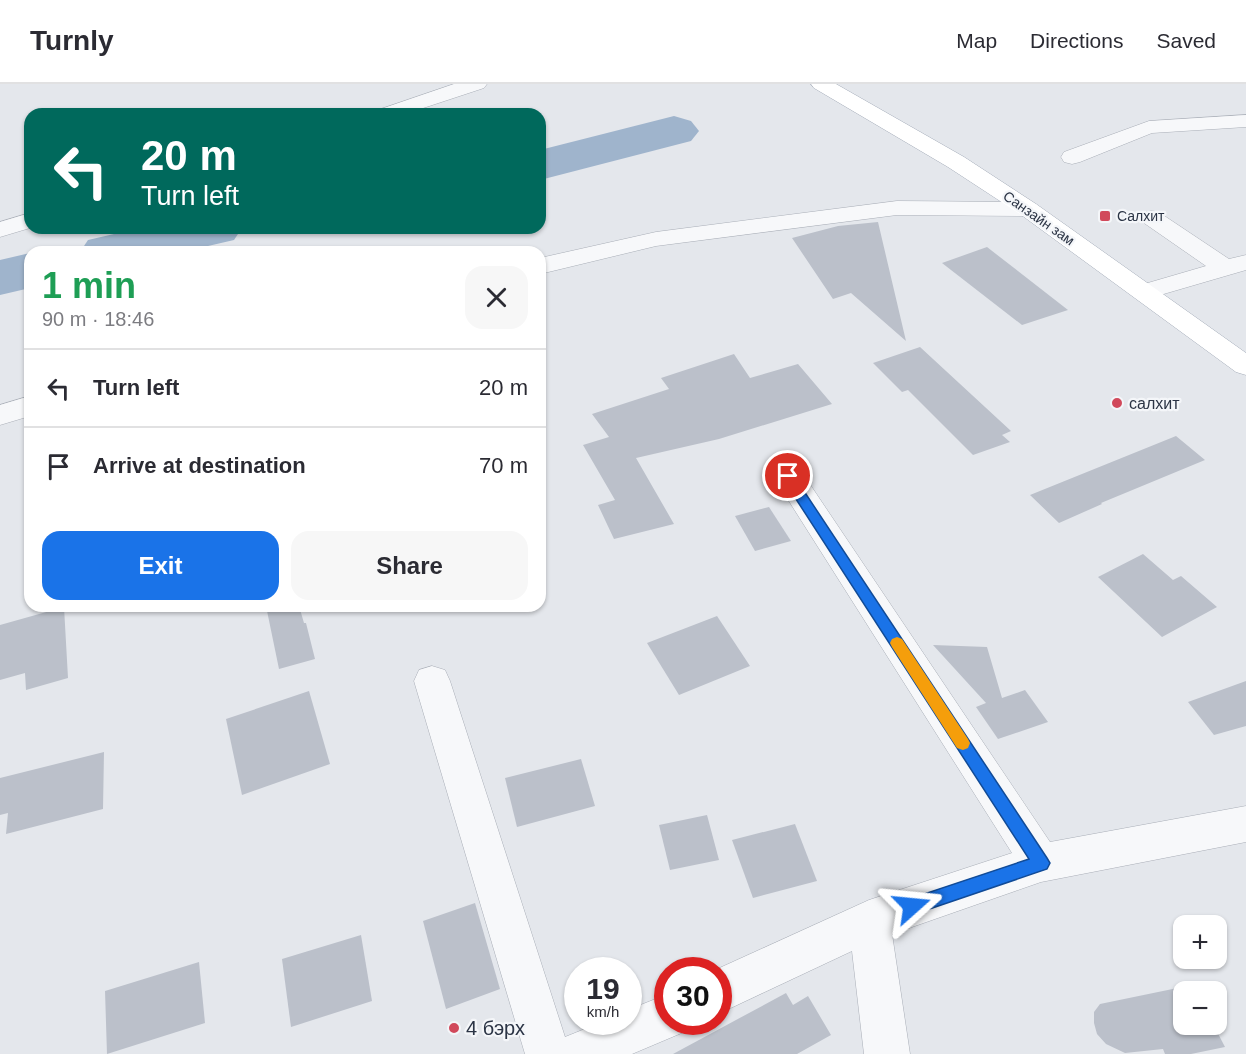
<!DOCTYPE html>
<html lang="en">
<head>
<meta charset="utf-8">
<style>
  :root { --surface:#fff; --page:#f7f7f7; --text:#2b2b33; --muted:#7c7c81; --line:#e1e1e2; --accent:#1a73e8 }
  body { margin:0; font-family:Helvetica,sans-serif; background:var(--page); color:var(--text); height:100vh; display:flex; flex-direction:column; font-size:22px; white-space:nowrap }
  * { box-sizing:border-box; margin:0 }
  p { font-size:20px; color:var(--muted) }
  .icon { flex:none; width:33px; height:33px; fill:none; stroke:currentColor; stroke-width:2; stroke-linecap:round; stroke-linejoin:round }
  .map { position:relative; flex:1; overflow:hidden }
  .details { position:absolute; left:24px; top:162px; width:522px; height:366px; display:flex; flex-direction:column; background:var(--surface); border-radius:18px; box-shadow:0 2px 4px #0004 }
  .details>* { flex:none }
  .guide { position:absolute; left:24px; top:24px; width:522px; height:126px; border-radius:18px; box-shadow:0 2px 4px #0004; background:#00695c; color:#fff; overflow:hidden }
  .fabs { position:absolute; left:1173px; top:831px; display:grid; gap:12px }
  .fabs a { display:grid; place-items:center; width:54px; height:54px; border-radius:12px; background:var(--surface); box-shadow:0 2px 4px #0004; font-size:30px }
  .speed { position:absolute; left:564px; top:873px; display:flex; gap:12px; font-size:30px; font-weight:700; text-align:center }
  .speed>* { display:grid; place-content:center; width:78px; height:78px; border-radius:50%; background:var(--surface); box-shadow:0 2px 4px #0004; line-height:1 }
  .speed small { font-size:15px; font-weight:400 }
  .speed .limit { border:9px solid #d22; background:#fff; color:#111 }
  .pin { position:absolute; display:grid; place-items:center; width:51px; height:51px; color:#fff; margin:-26px; border:3px solid #fff; border-radius:50%; box-shadow:0 2px 6px #0007 }
  .me { position:absolute; width:66px; margin:-33px; rotate:72deg; stroke-linejoin:round; filter:drop-shadow(0 0 4px #0008) }
  .turn { display:flex; align-items:center; gap:21px; height:126px; padding:0 18px; font-size:27px }
  .turn .icon { width:78px; height:78px; stroke-width:2.5 }
  .turn b { display:block; font-size:42px; line-height:51px }
  .round { display:grid; place-items:center; flex:none; width:63px; height:63px; border-radius:18px; background:var(--page) }
  .summary { display:flex; align-items:center; justify-content:space-between; height:102px; padding:0 18px }
  h1 { font-size:36px; font-weight:800; line-height:45px; color:#1e9e55 }
  .cta { display:flex; gap:12px; margin-top:auto; padding:12px 18px }
  .cta a { flex:1; height:69px; border-radius:18px; background:var(--accent); color:#fff; font-size:24px; font-weight:800; line-height:69px; text-align:center }
  .cta a+a { background:var(--page); color:var(--text) }
  ul { padding:0; list-style:none }
  li { display:flex; align-items:center; gap:18px; height:78px; padding:0 18px; border-top:2px solid var(--line) }
  li div { flex:1 }
  li b { display:block; font-size:22px }
  li em { font-style:normal }
  header { display:flex; align-items:center; gap:36px; box-sizing:border-box; height:84px; padding:0 30px; background:var(--surface); border-bottom:2px solid var(--line) }
  header strong { font-size:28px }
  nav { display:flex; gap:33px; margin-inline-start:auto; font-size:21px }
  .map>svg:first-child { display:block }
  .lines { fill:none; stroke-linecap:round; stroke-linejoin:round }
  .river { fill:#9fb4cc; fill-rule:evenodd }
  .building { fill:#bbc0ca }
  .minor-casing { stroke:#a9aeb7; stroke-width:1 }
  .major-casing { stroke:#a3abb8; stroke-width:1 }
  .minor { fill:#f7f8fa; fill-rule:evenodd }
  .major { fill:#fff; fill-rule:evenodd }
  .route { fill:#1a73e8; stroke:#114b97; stroke-width:1.5 }
  .slow { fill:#f59e0b }
  .poi-dot { fill:#d1495b; stroke:#f4f6f9; stroke-width:2 }
  .labels { text-anchor:middle; dominant-baseline:central; stroke-width:4.5; stroke-linejoin:round; paint-order:stroke }
  .far-poi-label { font-size:14px; fill:#2b3445; stroke:#f4f6f9; text-anchor:start }
  .far-street-label { font-size:14px; fill:#2b3445; stroke:#f4f6f9 }
  .poi-label { font-size:16px; fill:#2b3445; stroke:#f4f6f9; text-anchor:start }
  .near-poi-label { font-size:20px; fill:#2b3445; stroke:#f4f6f9; text-anchor:start }
</style>
</head>
<body>
<header>
<strong>Turnly</strong>
<nav><a>Map</a><a>Directions</a><a>Saved</a></nav>
</header>
<div class="map">
<svg width="1246" height="970" viewBox="0 0 1246 970">
  <rect width="100%" height="100%" fill="#e4e7ec"/>
  <g class="lines">
    <g class="river">
      <polygon points="674,32 691,37 699,47 691,57 540,96 540,66"/>
      <polygon points="140,144 242,144 234,156 182,168 80,168 88,156"/>
      <polygon points="30,169 30,204 0,211 0,176"/>
    </g>
  </g>
  <g class="building">
    <polygon points="878,138 906,257 851,209 833,215 792,154 838,142"/>
    <polygon points="987,163 1068,226 1022,241 942,179"/>
    <polygon points="920,263 1011,347 1002,351 1010,358 973,371 908,306 902,308 873,279"/>
    <polygon points="734,270 750,294 798,280 832,320 719,355 636,374 674,440 614,455 598,421 615,416 583,361 609,353 592,330 669,305 661,294"/>
    <polygon points="1176,352 1205,376 1101,419 1102,420 1059,439 1030,411"/>
    <polygon points="769,423 791,457 755,467 735,432"/>
    <polygon points="1143,470 1173,496 1181,492 1217,523 1162,553 1098,493"/>
    <polygon points="266,522 299,522 304,539 306,539 315,575 279,585"/>
    <polygon points="64,523 68,594 26,606 25,589 0,596 0,541"/>
    <polygon points="717,532 750,582 679,611 647,559"/>
    <polygon points="933,561 987,563 1002,614 1025,606 1048,638 998,655 976,623 986,619"/>
    <polygon points="1246,597 1246,642 1214,651 1188,618"/>
    <polygon points="309,607 330,680 242,711 226,635"/>
    <polygon points="104,668 103,725 6,750 8,729 0,731 0,694"/>
    <polygon points="581,675 595,722 517,743 505,694"/>
    <polygon points="707,731 719,776 670,786 659,741"/>
    <polygon points="795,740 817,797 753,814 732,756"/>
    <polygon points="475,819 500,905 446,925 423,837"/>
    <polygon points="361,851 372,917 291,943 282,875"/>
    <polygon points="199,878 205,939 107,970 105,907"/>
    <polygon points="1192,901 1196,908 1184,908 1184,940 1213,940 1225,963 1191,970 1165,970 1163,965 1125,969 1106,960 1097,950 1094,939 1094,928 1100,920"/>
    <polygon points="786,909 793,921 808,912 831,951 797,970 673,970"/>
  </g>
  <g class="lines">
    <defs>
      <g id="minor">
        <polygon points="454,0 487,0 484,4 405,30 374,30 378,26"/>
        <polygon points="1246,31 1246,43 1152,49 1080,78 1072,80 1064,78 1061,73 1064,68 1149,37"/>
        <polygon points="897,117 1028,118 1036,120 1040,125 1036,130 1028,132 897,131 656,162 540,190 540,174 656,148"/>
        <polygon points="1152,127 1160,129 1229,175 1246,171 1246,186 1143,216 1134,213 1130,208 1134,203 1206,182 1144,139 1140,134 1144,129"/>
        <polygon points="30,129 30,144 0,153 0,138"/>
        <polygon points="30,312 30,332 0,341 0,321"/>
        <polygon points="788,381 799,384 1050,758 1246,722 1246,758 1041,798 892,850 910,970 864,970 852,867 718,930 718,886 715,886 869,816 1012,769 773,392 777,384"/>
        <polygon points="432,582 445,586 450,597 565,953 602,938 628,938 628,926 668,910 668,938 688,938 684,948 632,970 525,970 414,597 419,586"/>
      </g>
      <polygon id="major" points="811,0 836,0 964,73 1036,120 1246,269 1246,291 1236,288 1020,130 948,83 814,4"/>
    </defs>
    <use href="#minor" class="minor-casing"/>
    <use href="#major" class="major-casing"/>
    <use href="#minor" class="minor"/>
    <use href="#major" class="major"/>
  </g>
  <polygon class="route" points="788,388 792,389 1047,774 1050,779 1047,785 912,831 906,828 904,822 906,816 1029,775 783,395 781,392"/>
  <polygon class="slow" points="897,553 902,555 968,655 970,659 968,664 963,666 957,664 892,563 890,559 892,555"/>
  <g class="poi-dot">
    <rect x="1099" y="126" width="12" height="12" rx="3"/>
    <circle cx="1117" cy="319" r="6"/>
    <circle cx="454" cy="944" r="6"/>
  </g>
  <g class="labels">
    <g class="far-poi-label">
      <text x="1117" y="132">Салхит</text>
    </g>
    <g class="far-street-label">
      <text transform="translate(1039 134) rotate(35)">Санзайн зам</text>
    </g>
    <g class="poi-label">
      <text x="1129" y="319">салхит</text>
    </g>
    <g class="near-poi-label">
      <text x="466" y="944">4 бэрх</text>
    </g>
  </g>
</svg>
<div class="fabs">
<a>+</a>
<a>−</a>
</div>
<div class="speed"><div>19<small>km/h</small></div><div class="limit">30</div></div>
<div class="pin" style="left:788px;top:392px;background:#d93025"><svg class="icon" aria-label="arrive" viewBox="0 0 24 24"><path d="M6 21V4h12l-3 4 3 4H6"/></svg></div>
<svg class="me" style="left:912px;top:822px" viewBox="-20 -20 40 40"><path d="M0-17L14 15 0 8-14 15z" fill="#1a73e8" stroke="#fff" stroke-width="4"/></svg>
<div class="guide">
<div class="turn"><svg class="icon" aria-label="left" viewBox="0 0 24 24"><path d="M17 20v-9H6M10 6l-5 5 5 5"/></svg><div><b>20 m</b>Turn left</div></div>
</div>
<section class="details">
<div class="summary"><div><h1>1 min</h1><p>90 m · 18:46</p></div><a class="round"><svg class="icon" aria-label="close" viewBox="0 0 24 24"><path d="M6 6l12 12M18 6L6 18"/></svg></a></div>
<ul>
<li><svg class="icon" aria-label="left" viewBox="0 0 24 24"><path d="M17 20v-9H6M10 6l-5 5 5 5"/></svg><div><b>Turn left</b></div><em>20 m</em></li>
<li><svg class="icon" aria-label="arrive" viewBox="0 0 24 24"><path d="M6 21V4h12l-3 4 3 4H6"/></svg><div><b>Arrive at destination</b></div><em>70 m</em></li>
</ul>
<div class="cta"><a>Exit</a><a>Share</a></div>
</section>
</div>
</body>
</html>
